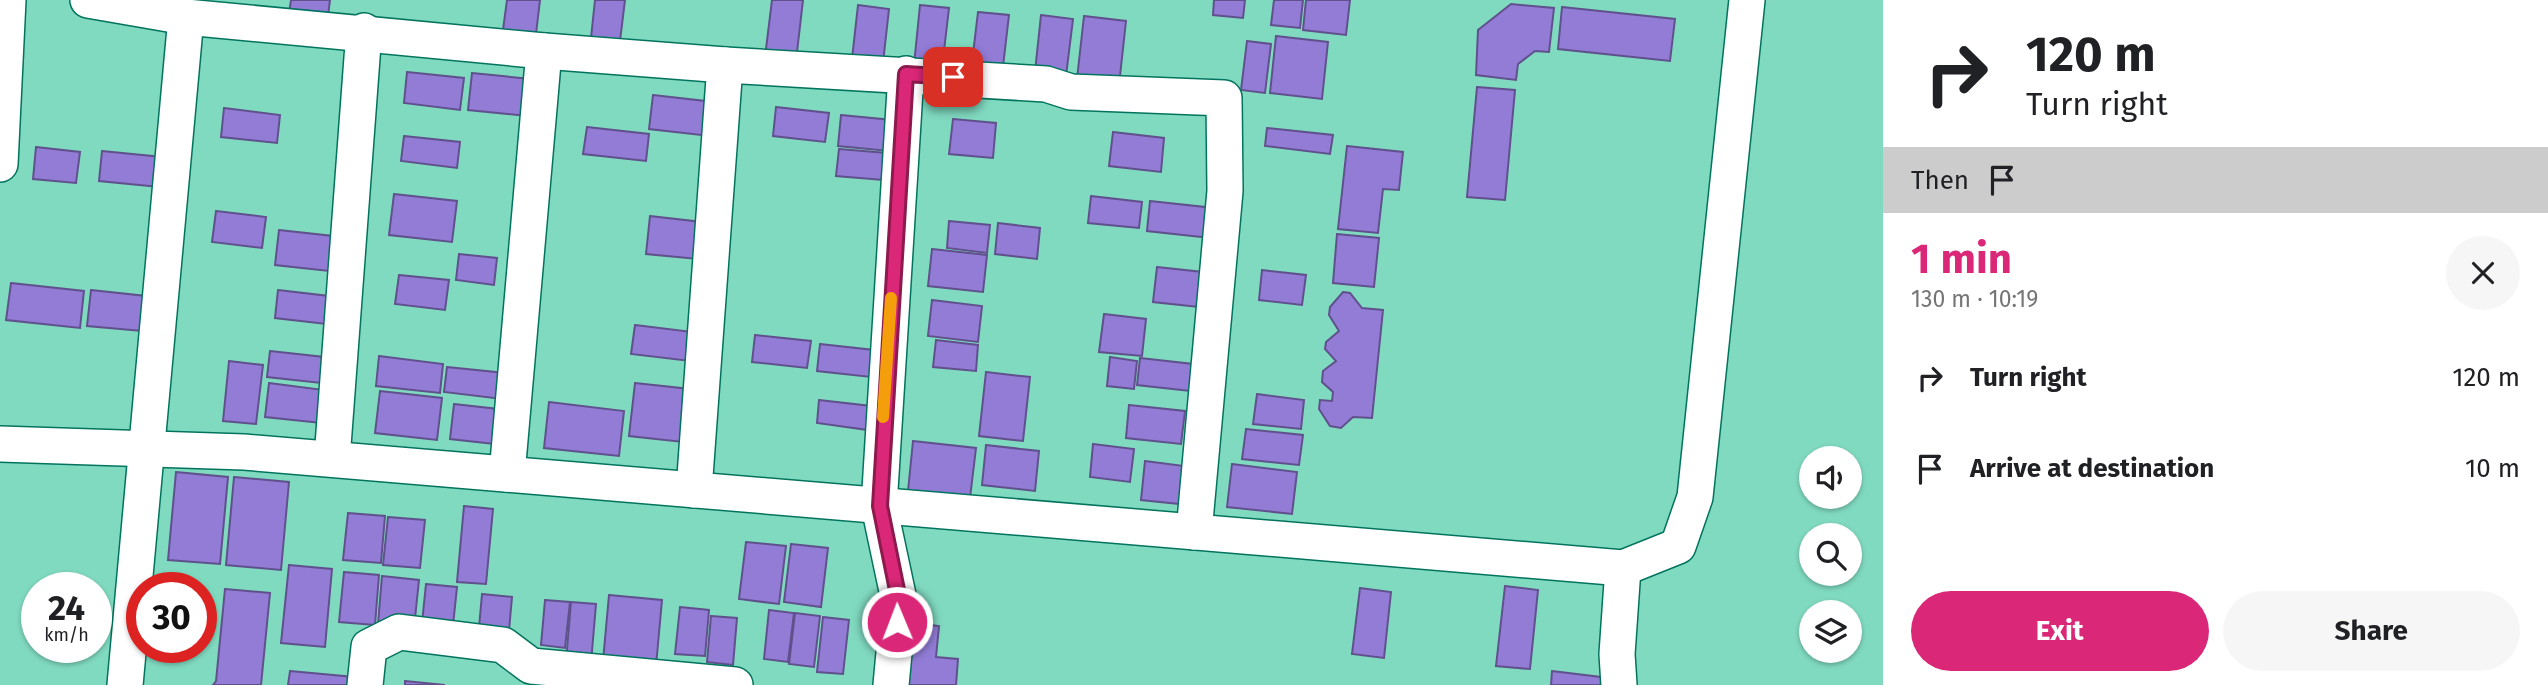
<!DOCTYPE html>
<html lang="en">
<head>
<meta charset="utf-8">
<style>
  :root { --surface:#fff; --page:#f6f6f6; --text:#202124; --muted:#757577; --accent:#db2777 }
  body { margin:0; font-family:"Fira Sans",sans-serif; background:var(--page); color:var(--text); height:100vh; display:flex; flex-direction:column; font-size:26px; white-space:nowrap }
  * { box-sizing:border-box; margin:0 }
  p { font-size:23px; color:var(--muted) }
  .icon { flex:none; width:38px; height:38px; fill:none; stroke:currentColor; stroke-width:2; stroke-linecap:round; stroke-linejoin:round }
  .map { position:relative; flex:1; overflow:hidden }
  .side { display:flex; flex-direction:column; background:var(--surface); width:665px }
  .side>* { flex:none }
  .top-card { background:#fff; color:var(--text); overflow:hidden }
  .buttons { position:absolute; left:1799px; top:446px; display:grid; gap:14px }
  .buttons a { display:grid; place-items:center; width:63px; height:63px; border-radius:50%; background:var(--surface); box-shadow:0 2px 5px #0004; font-size:35px }
  .speed { position:absolute; left:21px; top:572px; display:flex; gap:14px; font-size:35px; font-weight:700; text-align:center }
  .speed>* { display:grid; place-content:center; width:91px; height:91px; border-radius:50%; background:var(--surface); box-shadow:0 2px 5px #0004; line-height:1 }
  .speed small { font-size:18px; font-weight:400 }
  .speed .limit { border:10px solid #d22; background:#fff; color:#111 }
  .pin { position:absolute; display:grid; place-items:center; width:60px; height:60px; color:#fff; margin:-30px; border-radius:14px; box-shadow:0 4px 10px #0006 }
  .me { position:absolute; width:77px; margin:-38px; rotate:359deg; stroke-linejoin:round; filter:drop-shadow(0 0 5px #0008) }
  .turn { display:flex; align-items:center; gap:24px; height:147px; padding:0 28px; font-size:32px }
  .turn .icon { width:91px; height:91px; stroke-width:2.5 }
  .turn b { display:block; font-size:49px; line-height:60px }
  .then { display:flex; align-items:center; height:66px; padding:0 28px; background:#0003; gap:14px; font-size:26px }
  .round { display:grid; place-items:center; flex:none; width:74px; height:74px; border-radius:37px; background:var(--page) }
  .summary { display:flex; align-items:center; justify-content:space-between; height:119px; padding:0 28px }
  h1 { font-size:42px; font-weight:700; line-height:52px; color:var(--accent) }
  .primary-button { display:flex; gap:14px; margin-top:auto; padding:14px 28px }
  .primary-button a { flex:1; height:80px; border-radius:42px; background:var(--accent); color:#fff; font-size:28px; font-weight:700; line-height:80px; text-align:center }
  .primary-button a+a { background:var(--page); color:var(--text) }
  ul { padding:0; list-style:none }
  li { display:flex; align-items:center; gap:21px; height:91px; padding:0 28px }
  li div { flex:1 }
  li b { display:block; font-size:26px }
  li em { font-style:normal }
  main { display:flex; flex:1; min-height:0 }
  .map>svg:first-child { display:block }
  .building { fill:#927cd6; stroke:#60518d; stroke-width:2 }
  .lines { fill:none; stroke-linecap:round; stroke-linejoin:round }
  .minor-casing { stroke:#02745e; stroke-width:38 }
  .minor { stroke:#fff; stroke-width:35 }
  .route-casing { stroke:#8e194d; stroke-width:18 }
  .route { stroke:#db2777; stroke-width:12 }
  .slow { stroke:#f59e0b; stroke-width:12 }
</style>
</head>
<body>
<main>
<div class="map">
<svg width="1883" height="685" viewBox="0 0 1883 685">
  <rect width="100%" height="100%" fill="#80dac0"/>
  <g class="building">
    <polygon points="291,0 330,0 327,24 288,20"/>
    <polygon points="507,0 540,0 536,34 503,30"/>
    <polygon points="595,0 625,0 620,41 591,38"/>
    <polygon points="772,0 803,0 796,61 765,57"/>
    <polygon points="1214,0 1245,0 1243,18 1213,15"/>
    <polygon points="1274,0 1303,0 1300,28 1271,25"/>
    <polygon points="1306,0 1350,0 1346,35 1303,30"/>
    <polygon points="1511,4 1554,8 1549,52 1535,51 1518,64 1516,80 1476,75 1478,30"/>
    <polygon points="858,5 889,9 883,63 852,59"/>
    <polygon points="920,5 949,8 942,68 914,65"/>
    <polygon points="1562,7 1675,19 1670,61 1558,49"/>
    <polygon points="978,12 1009,15 1002,75 971,71"/>
    <polygon points="1041,15 1073,19 1066,76 1035,72"/>
    <polygon points="1084,16 1126,21 1119,85 1077,79"/>
    <polygon points="1276,36 1328,42 1322,99 1270,93"/>
    <polygon points="1247,41 1271,44 1265,93 1241,90"/>
    <polygon points="407,72 464,78 460,110 404,103"/>
    <polygon points="472,73 541,80 537,117 468,110"/>
    <polygon points="1477,87 1515,90 1505,200 1467,197"/>
    <polygon points="653,95 714,102 710,136 649,129"/>
    <polygon points="776,107 829,113 825,142 773,136"/>
    <polygon points="224,108 280,115 277,143 221,137"/>
    <polygon points="841,115 892,120 889,151 838,146"/>
    <polygon points="953,119 996,123 993,158 949,154"/>
    <polygon points="587,127 649,134 646,161 583,154"/>
    <polygon points="1267,128 1333,135 1330,154 1265,146"/>
    <polygon points="1113,132 1164,138 1161,172 1109,166"/>
    <polygon points="404,136 460,142 457,168 401,161"/>
    <polygon points="1347,146 1403,152 1399,190 1383,189 1378,233 1338,229"/>
    <polygon points="36,147 80,152 76,183 33,179"/>
    <polygon points="839,149 887,153 883,180 836,176"/>
    <polygon points="102,151 162,157 159,187 99,181"/>
    <polygon points="394,194 457,201 452,242 389,235"/>
    <polygon points="1091,196 1142,202 1139,228 1088,223"/>
    <polygon points="1150,201 1214,208 1210,238 1147,231"/>
    <polygon points="216,211 266,217 262,248 212,242"/>
    <polygon points="650,216 702,222 698,259 646,254"/>
    <polygon points="949,221 990,225 987,253 947,248"/>
    <polygon points="998,223 1040,228 1037,259 995,254"/>
    <polygon points="279,230 333,236 329,271 275,265"/>
    <polygon points="1337,234 1379,238 1374,287 1333,283"/>
    <polygon points="932,249 987,255 983,292 928,286"/>
    <polygon points="459,254 497,258 494,285 456,280"/>
    <polygon points="1157,267 1212,273 1208,308 1153,302"/>
    <polygon points="1262,270 1306,275 1302,305 1259,300"/>
    <polygon points="399,275 449,280 445,310 395,304"/>
    <polygon points="11,283 84,291 80,328 6,320"/>
    <polygon points="91,290 146,296 142,331 87,326"/>
    <polygon points="278,290 329,296 326,324 275,318"/>
    <polygon points="1343,292 1350,293 1362,308 1383,310 1372,418 1353,417 1341,428 1330,426 1319,409 1320,400 1332,401 1333,392 1322,382 1323,371 1336,361 1325,349 1326,342 1339,331 1329,315 1330,307"/>
    <polygon points="932,300 982,306 978,342 928,336"/>
    <polygon points="1104,314 1146,319 1142,356 1099,352"/>
    <polygon points="635,325 693,332 690,361 631,354"/>
    <polygon points="755,335 811,341 807,368 752,362"/>
    <polygon points="936,340 978,345 976,371 933,367"/>
    <polygon points="820,344 874,350 871,377 817,371"/>
    <polygon points="270,351 324,357 321,383 267,377"/>
    <polygon points="379,356 443,364 440,393 376,386"/>
    <polygon points="1110,357 1137,361 1134,389 1107,386"/>
    <polygon points="1140,358 1202,365 1199,392 1137,385"/>
    <polygon points="229,361 263,365 256,424 223,421"/>
    <polygon points="447,367 505,373 502,399 444,392"/>
    <polygon points="986,372 1030,377 1023,441 979,436"/>
    <polygon points="269,383 324,390 321,423 265,417"/>
    <polygon points="635,383 690,389 683,442 629,436"/>
    <polygon points="380,391 442,398 437,440 375,433"/>
    <polygon points="1257,394 1304,400 1301,429 1253,424"/>
    <polygon points="819,400 871,406 868,430 817,423"/>
    <polygon points="549,402 624,411 619,456 544,448"/>
    <polygon points="454,404 507,410 503,445 450,439"/>
    <polygon points="1129,405 1185,411 1181,444 1126,438"/>
    <polygon points="1246,429 1303,435 1299,465 1242,459"/>
    <polygon points="913,441 976,448 970,498 908,491"/>
    <polygon points="1093,444 1134,449 1130,482 1090,477"/>
    <polygon points="986,445 1039,451 1035,491 982,485"/>
    <polygon points="1145,461 1192,467 1188,505 1141,500"/>
    <polygon points="1232,464 1297,472 1292,514 1227,507"/>
    <polygon points="176,472 228,477 220,564 168,560"/>
    <polygon points="234,477 289,482 281,570 226,565"/>
    <polygon points="464,506 493,509 486,584 457,582"/>
    <polygon points="348,513 385,516 381,563 343,560"/>
    <polygon points="388,517 425,520 420,568 383,565"/>
    <polygon points="746,542 786,546 779,604 739,599"/>
    <polygon points="791,544 828,548 821,607 784,602"/>
    <polygon points="289,565 332,569 325,647 281,643"/>
    <polygon points="344,572 379,575 375,625 339,622"/>
    <polygon points="382,576 419,580 414,628 378,624"/>
    <polygon points="426,584 457,587 452,635 421,633"/>
    <polygon points="1505,586 1538,590 1530,669 1496,666"/>
    <polygon points="1360,588 1391,592 1384,658 1352,654"/>
    <polygon points="225,589 270,593 261,685 213,685 216,681"/>
    <polygon points="482,594 512,597 508,642 478,639"/>
    <polygon points="609,595 662,600 656,666 603,661"/>
    <polygon points="545,600 570,602 565,648 541,645"/>
    <polygon points="571,602 596,604 591,663 566,661"/>
    <polygon points="680,607 709,610 705,656 675,654"/>
    <polygon points="769,610 794,613 788,662 764,659"/>
    <polygon points="795,613 820,616 814,667 789,664"/>
    <polygon points="711,616 737,618 733,665 707,662"/>
    <polygon points="823,617 849,620 843,674 817,672"/>
    <polygon points="915,623 939,626 936,657 958,659 956,685 908,685"/>
    <polygon points="290,671 365,678 364,685 288,685"/>
    <polygon points="1552,671 1617,679 1617,685 1551,685"/>
    <polygon points="405,681 445,685 405,685"/>
  </g>
  <g class="lines">
    <defs>
      <g id="minor">
        <polyline points="88,0 186,17 544,51 725,65 1046,84 1071,92 1224,98 1225,191 1194,532"/>
        <polyline points="0,164 8,0"/>
        <polyline points="0,444 244,452 1623,568 1678,546 1695,497 1747,0"/>
        <polyline points="332,459 364,31"/>
        <polyline points="507,474 544,51"/>
        <polyline points="694,490 725,65"/>
        <polyline points="125,685 186,17"/>
        <polyline points="365,685 369,647 399,632 503,645 531,666 735,685"/>
        <polyline points="891,685 899,600 879,506 906,74"/>
        <polyline points="1619,685 1617,654 1623,568"/>
      </g>
    </defs>
    <use href="#minor" class="minor-casing"/>
    <use href="#minor" class="minor"/>
  </g>
  <g class="lines">
    <defs>
      <polyline id="route" points="897,622 899,600 880,506 906,74 953,77"/>
    </defs>
    <use href="#route" class="route-casing"/>
    <use href="#route" class="route"/>
    <polyline class="slow" points="883,417 891,298"/>
  </g>
</svg>
<div class="buttons">
<a><svg class="icon" aria-label="sound" viewBox="0 0 24 24"><path d="M4 9h4l5-4v14l-5-4H4zM17 9q2 3 0 6"/></svg></a>
<a><svg class="icon" aria-label="search" viewBox="0 0 24 24"><circle cx="10" cy="10" r="6"/><path d="M15 15l6 6"/></svg></a>
<a><svg class="icon" aria-label="layers" viewBox="0 0 24 24"><path d="M12 4l9 5-9 5-9-5zM3 14l9 5 9-5"/></svg></a>
</div>
<div class="speed"><div>24<small>km/h</small></div><div class="limit">30</div></div>
<div class="pin" style="left:953px;top:77px;background:#d93025"><svg class="icon" aria-label="arrive" viewBox="0 0 24 24"><path d="M6 21V4h12l-3 4 3 4H6"/></svg></div>
<svg class="me" style="left:897px;top:622px" viewBox="-20 -20 40 40"><circle r="17" fill="#db2777" stroke="#fff" stroke-width="3"/><path d="M0-11L8 9 0 5-8 9z" fill="#fff"/></svg>
</div>
<section class="side">
<div class="top-card">
<div class="turn"><svg class="icon" aria-label="right" viewBox="0 0 24 24"><path d="M7 20v-9h11M14 6l5 5-5 5"/></svg><div><b>120 m</b>Turn right</div></div>
<div class="then">Then<svg class="icon" aria-label="arrive" viewBox="0 0 24 24"><path d="M6 21V4h12l-3 4 3 4H6"/></svg></div>
</div>
<div class="summary"><div><h1>1 min</h1><p>130 m · 10:19</p></div><a class="round"><svg class="icon" aria-label="close" viewBox="0 0 24 24"><path d="M6 6l12 12M18 6L6 18"/></svg></a></div>
<ul>
<li><svg class="icon" aria-label="right" viewBox="0 0 24 24"><path d="M7 20v-9h11M14 6l5 5-5 5"/></svg><div><b>Turn right</b></div><em>120 m</em></li>
<li><svg class="icon" aria-label="arrive" viewBox="0 0 24 24"><path d="M6 21V4h12l-3 4 3 4H6"/></svg><div><b>Arrive at destination</b></div><em>10 m</em></li>
</ul>
<div class="primary-button"><a>Exit</a><a>Share</a></div>
</section>
</main>
</body>
</html>
